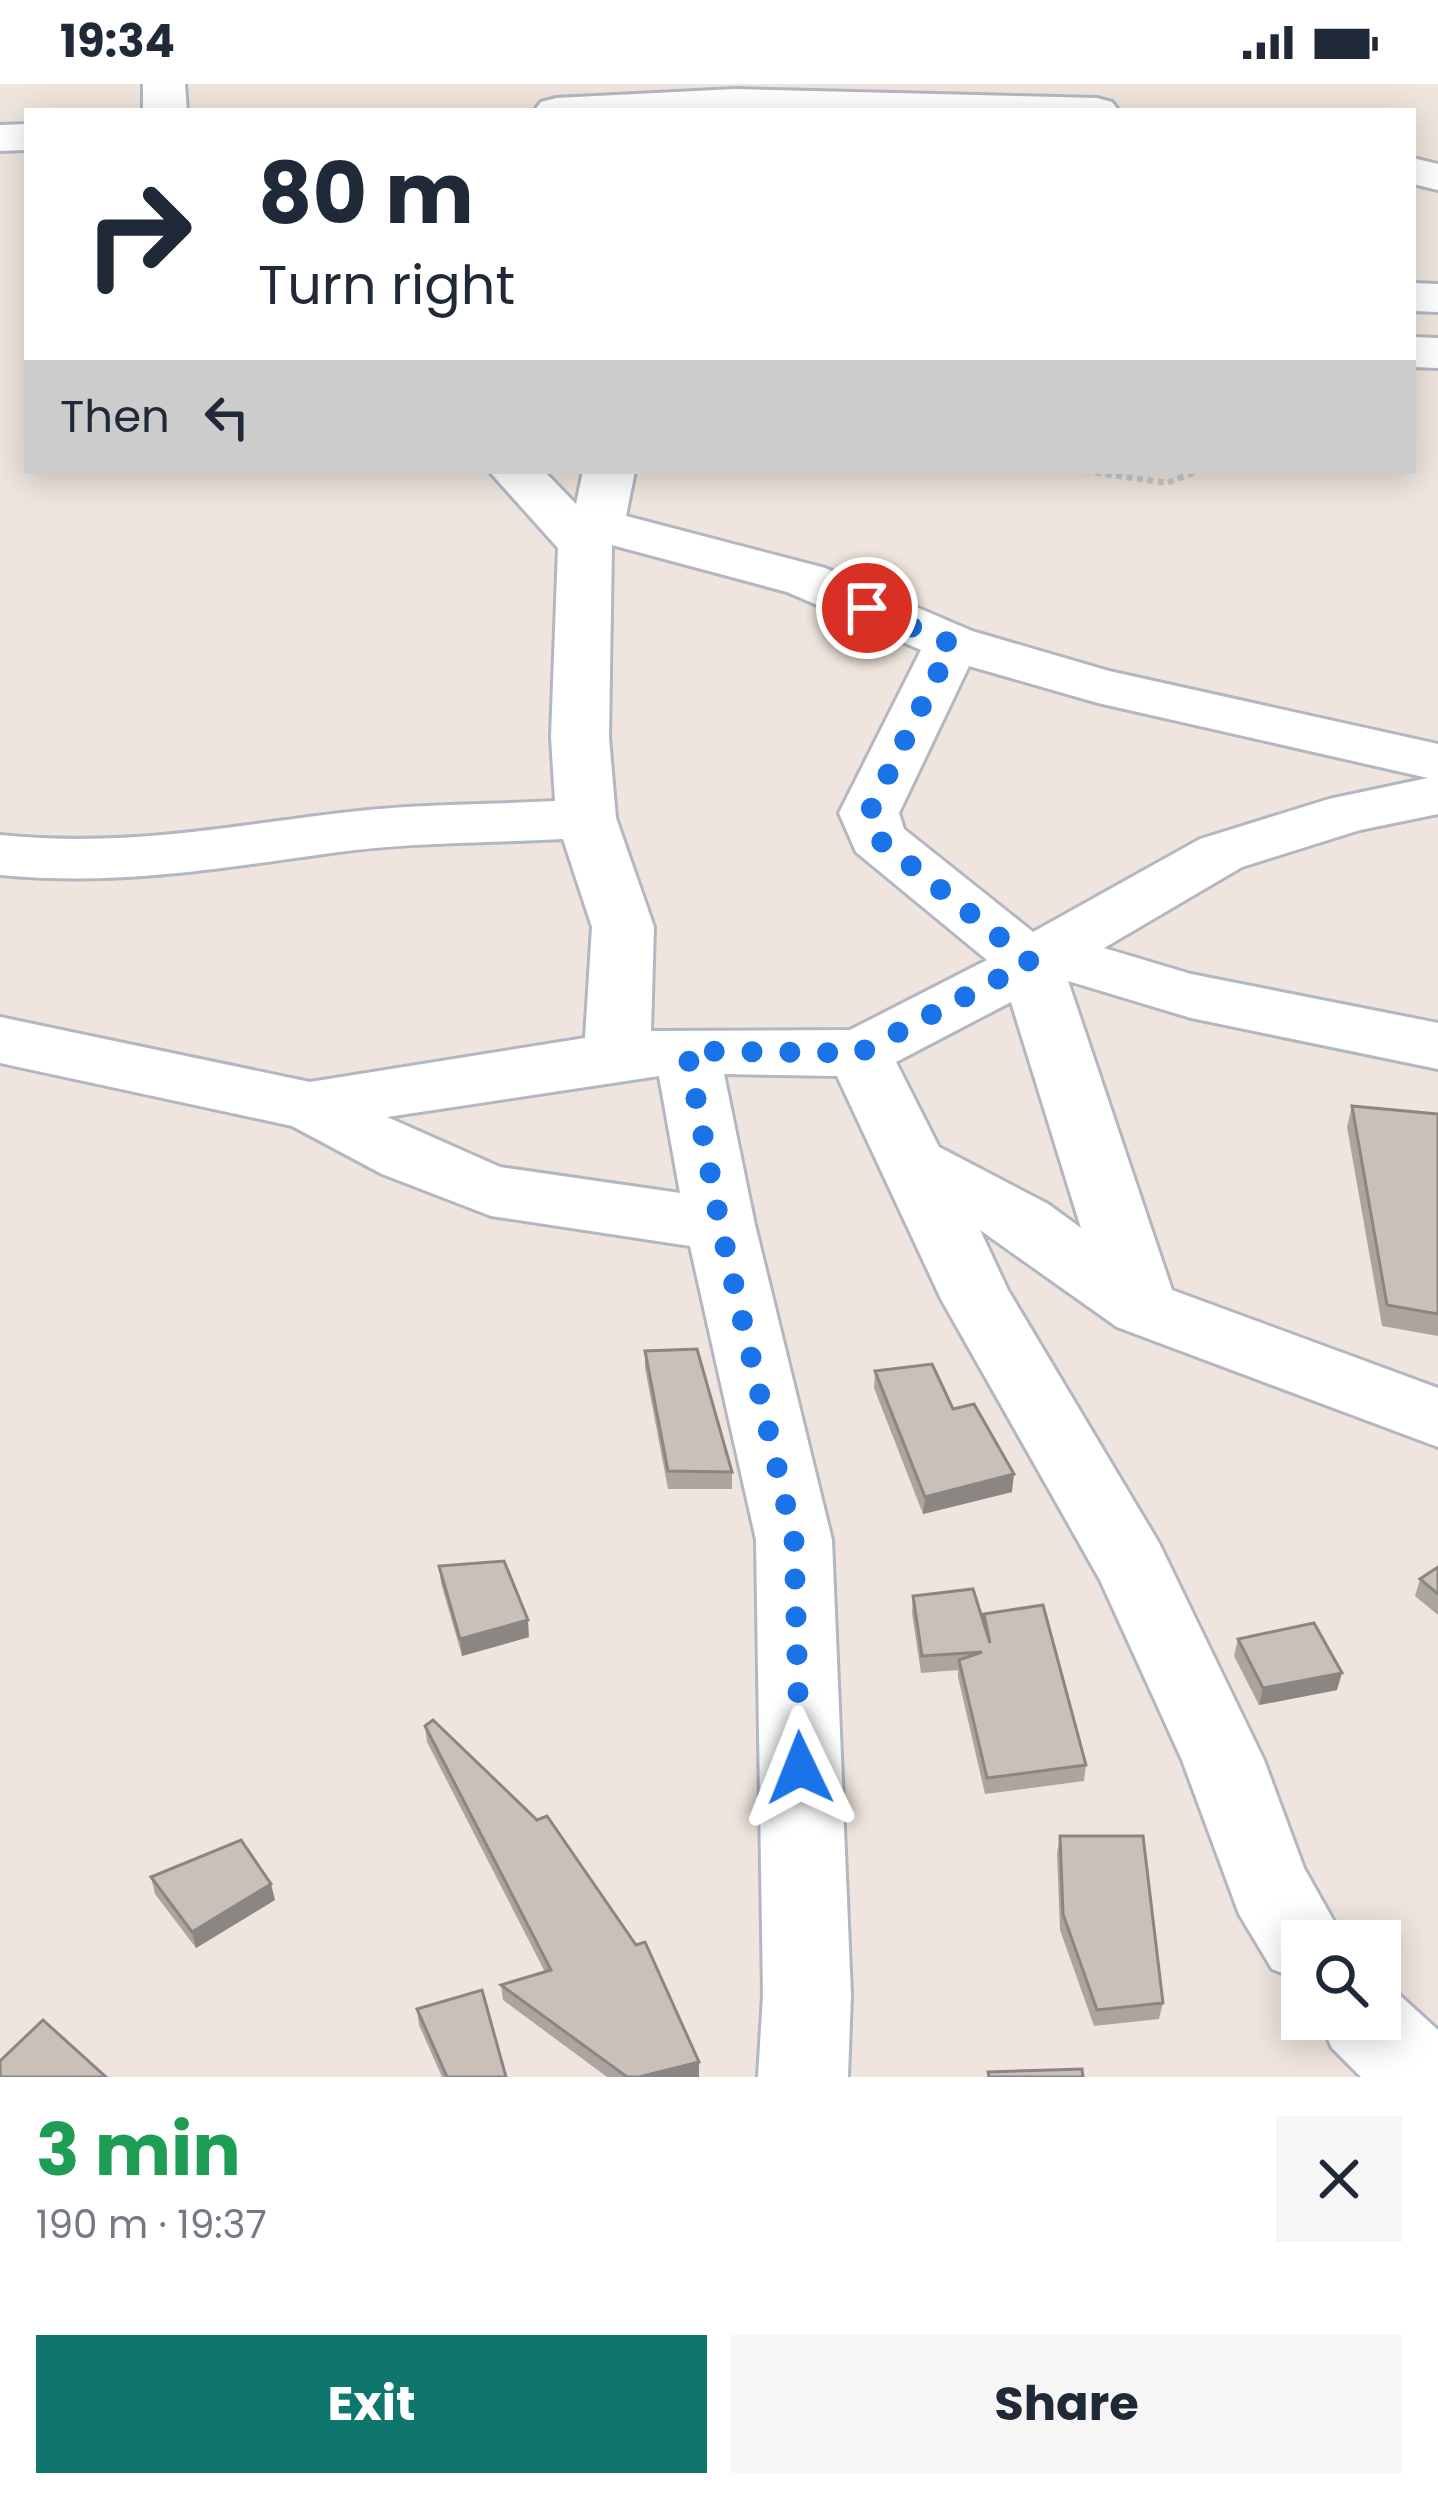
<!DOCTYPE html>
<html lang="en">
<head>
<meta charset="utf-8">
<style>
  :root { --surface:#fff; --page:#f6f6f7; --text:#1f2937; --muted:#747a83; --accent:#0f766e }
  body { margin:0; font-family:Poppins,sans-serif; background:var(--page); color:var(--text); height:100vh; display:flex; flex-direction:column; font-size:45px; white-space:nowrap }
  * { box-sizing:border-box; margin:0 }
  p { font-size:39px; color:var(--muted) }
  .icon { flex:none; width:66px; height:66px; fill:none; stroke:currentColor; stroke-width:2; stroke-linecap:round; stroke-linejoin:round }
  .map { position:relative; height:1993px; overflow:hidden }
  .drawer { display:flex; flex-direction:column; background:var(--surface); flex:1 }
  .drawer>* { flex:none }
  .guide { position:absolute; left:24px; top:24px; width:1392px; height:366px; border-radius:0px; box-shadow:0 6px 30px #0003; background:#fff; color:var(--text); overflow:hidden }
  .tools { position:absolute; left:1281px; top:1836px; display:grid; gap:24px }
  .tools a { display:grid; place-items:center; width:120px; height:120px; border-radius:0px; background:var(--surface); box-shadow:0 6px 30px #0003; font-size:60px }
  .pin { position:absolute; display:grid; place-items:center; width:102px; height:102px; color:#fff; margin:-51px; border:6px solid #fff; border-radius:50%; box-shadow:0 3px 12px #0007 }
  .me { position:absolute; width:132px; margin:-66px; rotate:358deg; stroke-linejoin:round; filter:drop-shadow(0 0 9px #0008) }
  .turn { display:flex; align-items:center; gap:42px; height:252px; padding:0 36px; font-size:54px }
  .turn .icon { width:156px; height:156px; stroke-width:2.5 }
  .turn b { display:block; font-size:84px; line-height:102px }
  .then { display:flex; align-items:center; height:114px; padding:0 36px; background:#0003; gap:24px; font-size:45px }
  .round { display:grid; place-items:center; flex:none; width:126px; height:126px; border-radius:0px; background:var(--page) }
  .summary { display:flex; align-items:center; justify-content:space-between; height:204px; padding:0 36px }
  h1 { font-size:72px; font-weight:700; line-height:90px; color:#1e9e55 }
  .button { display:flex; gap:24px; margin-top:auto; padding:24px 36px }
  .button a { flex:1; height:138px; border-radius:0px; background:var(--accent); color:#fff; font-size:48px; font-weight:700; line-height:138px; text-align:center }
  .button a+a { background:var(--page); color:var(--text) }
  .status { display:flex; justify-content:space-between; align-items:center; height:84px; padding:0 60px; background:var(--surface); direction:ltr }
  .status svg { height:33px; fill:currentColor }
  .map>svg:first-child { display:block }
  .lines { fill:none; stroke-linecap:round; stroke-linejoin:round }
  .street-casing { stroke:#b2b7c1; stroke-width:6 }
  .path { stroke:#c8c8c8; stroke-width:6; stroke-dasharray:6 4.5; stroke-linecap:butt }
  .street { fill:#fff; fill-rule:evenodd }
  .wall { fill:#aca59f }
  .shaded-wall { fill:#8c8682 }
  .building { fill:#c8c0b9; stroke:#8c8682; stroke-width:3 }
  .route { stroke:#1a73e8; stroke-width:21; stroke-dasharray:0 37.8 }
</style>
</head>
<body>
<div class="status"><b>19:34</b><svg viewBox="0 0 49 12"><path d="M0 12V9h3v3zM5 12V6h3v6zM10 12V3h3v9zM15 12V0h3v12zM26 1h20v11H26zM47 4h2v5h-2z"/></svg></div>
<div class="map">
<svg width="1438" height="1993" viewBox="0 0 1438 1993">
  <rect width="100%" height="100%" fill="#efe5de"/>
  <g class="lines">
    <defs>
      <g id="street">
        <polygon points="143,0 185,0 187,27 143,27"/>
        <polygon points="735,5 1097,14 1112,18 1119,27 534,27 541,18 556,14"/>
        <polygon points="27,40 27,66 0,67 0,41"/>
        <polygon points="1413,74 1438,80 1438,106 1413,100"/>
        <polygon points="1413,199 1438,200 1438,228 1413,227"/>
        <polygon points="1413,253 1438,254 1438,284 1413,283"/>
        <path d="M489,387h55l32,33 7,-33h52l-9,45 199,52 147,63 137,40 329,73v70l-78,16 -118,37 -138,81 87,26 247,49v46l-247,-51 -123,-37 104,309 266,98v59l-321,-120 -137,-97 28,60 151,253 105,217 40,108 41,73h-43v40l-30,-12 -33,-55 -57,-154 -82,-180 -159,-281 -104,-223 -113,-2 31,151 77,315 19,455 -3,82h-90l5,-82 -7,-455 -66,-294 -199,-30 -109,-42 -90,-48 -292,-63v-46l310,65 275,-44 7,-111 -29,-88c-77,4 -156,3 -232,14 -115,16 -214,33 -331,22v-40c123,12 212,-6 332,-21 73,-10 149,-9 223,-13l-4,-64 7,-189zM612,461l175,47 134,58 -82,163 17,39 131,108 -137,70 -199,1 3,-104 -38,-109 -7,-81zM969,582l129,37 330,75 -99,21 -129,40 -167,93 -129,-103 -5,-16zM1011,918l70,226 -33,-24 -109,-57 -43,-85zM659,992l21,117 -180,-26 -113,-50z"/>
        <polygon points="1380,1900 1394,1906 1438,1946 1438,1993 1361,1993 1332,1964 1319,1935 1380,1935"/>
      </g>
    </defs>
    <use href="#street" class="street-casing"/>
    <polyline class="path" points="1085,387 1167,399 1198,387"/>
    <use href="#street" class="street"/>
  </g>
  <g class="wall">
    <polygon points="1352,1022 1438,1030 1438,1252 1382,1242 1347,1043"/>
    <polygon points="645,1267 732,1388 732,1405 668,1405 645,1284"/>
    <polygon points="875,1287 953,1325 1012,1408 923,1430 874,1304"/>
    <polygon points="439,1482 529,1553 462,1572 441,1499"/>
    <polygon points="1438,1483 1438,1531 1415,1512 1420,1495"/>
    <polygon points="913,1512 983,1536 984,1530 1086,1681 1084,1697 985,1710 958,1593 958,1586 921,1589 912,1529"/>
    <polygon points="1238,1555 1337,1606 1259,1621 1234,1572"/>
    <polygon points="425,1642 699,1978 699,1993 607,1993 503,1916 501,1901 545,1888 427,1658"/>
    <polygon points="1060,1752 1163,1919 1159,1935 1094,1942 1060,1846 1057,1769"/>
    <polygon points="151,1793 275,1816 196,1864 155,1810"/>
    <polygon points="417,1925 506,1993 442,1993 419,1941"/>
  </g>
  <g class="shaded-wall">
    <polygon points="1014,1390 1012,1408 923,1430 925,1413"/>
    <polygon points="528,1536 529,1553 462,1572 460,1555"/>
    <polygon points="1342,1589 1337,1606 1259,1621 1263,1604"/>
    <polygon points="271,1800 275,1816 196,1864 192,1848"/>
    <polygon points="699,1978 699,1993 639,1993"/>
  </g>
  <g class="building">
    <polygon points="1352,1022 1438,1030 1438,1230 1387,1221"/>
    <polygon points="697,1265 732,1388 668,1387 645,1267"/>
    <polygon points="932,1280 953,1325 974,1320 1014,1390 925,1413 875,1287"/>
    <polygon points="504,1477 528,1536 460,1555 439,1482"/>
    <polygon points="1438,1483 1438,1510 1420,1495"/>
    <polygon points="973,1505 990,1559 984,1530 1043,1521 1086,1681 987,1694 959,1576 982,1568 922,1572 913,1512"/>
    <polygon points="1314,1539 1342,1589 1263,1604 1238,1555"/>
    <polygon points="433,1636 537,1736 547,1732 636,1861 645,1858 699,1978 639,1993 627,1993 501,1901 551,1886 425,1642"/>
    <polygon points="1060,1752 1143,1752 1163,1919 1097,1926 1063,1830"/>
    <polygon points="241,1756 271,1800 192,1848 151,1793"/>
    <polygon points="482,1906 506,1993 447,1993 417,1925"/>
    <polygon points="43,1936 106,1993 0,1993 0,1977"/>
    <polygon points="1082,1985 1083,1993 989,1993 988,1988"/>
  </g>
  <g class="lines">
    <polyline class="route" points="800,1684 794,1456 720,1141 687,967 859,969 1030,878 877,754 869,729 952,560 867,524"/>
  </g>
</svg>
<div class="tools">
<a><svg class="icon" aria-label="search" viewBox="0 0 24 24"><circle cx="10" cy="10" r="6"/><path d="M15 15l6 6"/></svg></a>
</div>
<div class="pin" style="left:867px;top:524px;background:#d93025"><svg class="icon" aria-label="arrive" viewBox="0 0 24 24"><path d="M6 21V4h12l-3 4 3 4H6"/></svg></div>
<svg class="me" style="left:800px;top:1684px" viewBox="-20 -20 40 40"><path d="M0-17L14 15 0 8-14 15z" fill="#1a73e8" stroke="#fff" stroke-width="4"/></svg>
<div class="guide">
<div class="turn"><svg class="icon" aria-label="right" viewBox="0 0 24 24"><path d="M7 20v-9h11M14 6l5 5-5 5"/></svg><div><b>80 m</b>Turn right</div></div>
<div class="then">Then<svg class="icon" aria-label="left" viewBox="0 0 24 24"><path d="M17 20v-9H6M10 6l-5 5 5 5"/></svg></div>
</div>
</div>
<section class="drawer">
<div class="summary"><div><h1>3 min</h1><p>190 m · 19:37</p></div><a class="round"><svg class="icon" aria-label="close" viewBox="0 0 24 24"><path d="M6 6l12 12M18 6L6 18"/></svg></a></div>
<div class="button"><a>Exit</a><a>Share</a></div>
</section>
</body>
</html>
